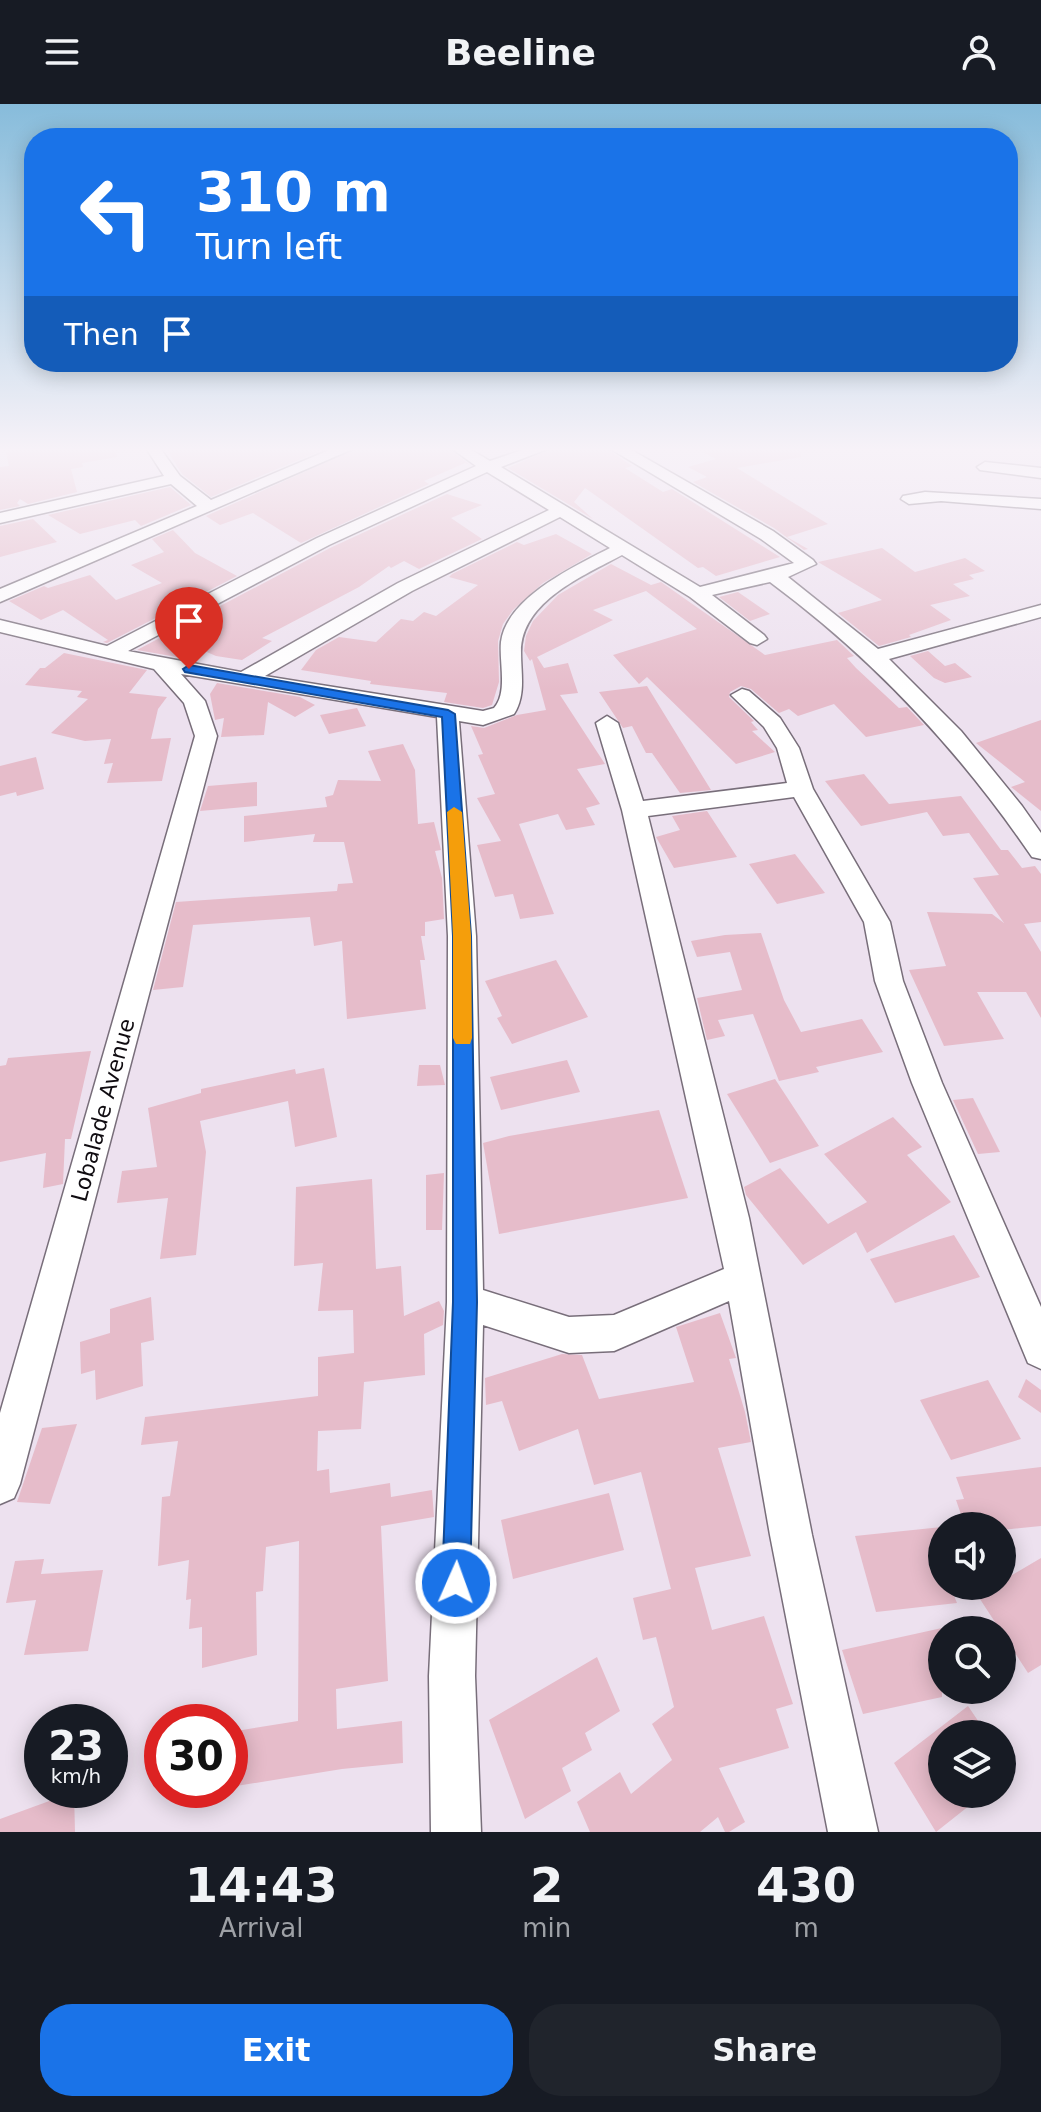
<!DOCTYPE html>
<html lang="en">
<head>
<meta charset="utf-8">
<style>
  :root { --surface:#171b24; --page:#20242c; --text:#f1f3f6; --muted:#9ea1a6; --accent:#1a73e8 }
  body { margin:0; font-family:"DejaVu Sans",sans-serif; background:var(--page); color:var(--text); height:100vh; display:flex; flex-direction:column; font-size:30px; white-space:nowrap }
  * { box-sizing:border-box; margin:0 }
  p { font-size:26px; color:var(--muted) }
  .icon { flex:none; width:44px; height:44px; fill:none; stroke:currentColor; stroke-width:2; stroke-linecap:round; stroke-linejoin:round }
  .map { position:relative; height:1728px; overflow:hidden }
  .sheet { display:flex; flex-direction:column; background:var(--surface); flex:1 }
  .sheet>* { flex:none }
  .hud { position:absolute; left:24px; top:24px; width:994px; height:244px; border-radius:32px; box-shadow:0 4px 20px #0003; background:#1a73e8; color:#fff; overflow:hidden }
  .buttons { position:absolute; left:928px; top:1408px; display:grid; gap:16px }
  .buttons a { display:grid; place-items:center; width:88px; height:88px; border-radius:50%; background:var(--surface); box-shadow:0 4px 20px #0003; font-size:40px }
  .speed { position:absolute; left:24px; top:1600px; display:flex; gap:16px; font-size:40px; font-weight:700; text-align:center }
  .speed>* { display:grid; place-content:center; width:104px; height:104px; border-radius:50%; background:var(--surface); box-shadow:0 4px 20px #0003; line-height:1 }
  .speed small { font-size:20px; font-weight:400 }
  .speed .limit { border:12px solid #d22; background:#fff; color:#111 }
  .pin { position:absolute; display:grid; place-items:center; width:68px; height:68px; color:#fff; margin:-82px -34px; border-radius:50% 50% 50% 0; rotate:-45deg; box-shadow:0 0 8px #0007 }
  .pin .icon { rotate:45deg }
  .me { position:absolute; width:88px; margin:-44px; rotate:2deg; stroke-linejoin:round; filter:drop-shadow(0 0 6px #0008) }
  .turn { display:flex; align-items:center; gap:28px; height:168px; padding:0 40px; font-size:36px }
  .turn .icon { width:104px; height:104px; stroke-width:2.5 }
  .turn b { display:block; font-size:56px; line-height:68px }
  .then { display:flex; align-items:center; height:76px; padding:0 40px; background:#0003; gap:16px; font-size:30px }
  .eta { display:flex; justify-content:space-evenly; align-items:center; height:136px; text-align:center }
  .eta b { font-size:48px; font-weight:700; line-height:56px }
  .action { display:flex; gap:16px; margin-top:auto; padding:16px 40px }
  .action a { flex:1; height:92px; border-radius:32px; background:var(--accent); color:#fff; font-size:32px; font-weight:700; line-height:92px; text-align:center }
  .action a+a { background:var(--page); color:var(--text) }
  header { display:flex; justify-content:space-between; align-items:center; height:104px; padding:0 40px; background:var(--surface); font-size:36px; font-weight:700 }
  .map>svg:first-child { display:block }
  .building { fill:#e6bcca }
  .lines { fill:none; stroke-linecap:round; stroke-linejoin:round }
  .minor-casing { stroke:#786e7a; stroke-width:3 }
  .minor { fill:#fff; fill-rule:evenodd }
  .route { fill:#1a73e8; stroke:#114b97; stroke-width:2 }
  .slow { fill:#f59e0b }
  .labels { text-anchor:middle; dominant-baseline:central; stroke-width:6; stroke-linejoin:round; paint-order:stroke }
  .street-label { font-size:22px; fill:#0f0b10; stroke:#fff }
</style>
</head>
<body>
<header><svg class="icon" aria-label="menu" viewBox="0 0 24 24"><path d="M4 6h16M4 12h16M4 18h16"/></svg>Beeline<svg class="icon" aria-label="person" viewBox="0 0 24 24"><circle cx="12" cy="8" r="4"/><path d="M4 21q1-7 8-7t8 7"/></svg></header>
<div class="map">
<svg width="1041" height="1728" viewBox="0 0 1041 1728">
  <rect width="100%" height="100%" fill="#ede1ef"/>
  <g class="building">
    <polygon points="5,344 116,344 117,353 82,359 83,363 71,365 77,388 28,400 20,395 17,399 20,402 0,406 0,363 9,362"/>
    <polygon points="166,344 327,344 211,393 182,370"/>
    <polygon points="358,344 448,344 470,361 465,359 424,377 429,380 301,439 253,409 220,421 206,412"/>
    <polygon points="553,344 606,344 632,362 625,364 663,388 672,385 780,453 716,472 703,463 698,464 585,384 574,398 593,415 508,364"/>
    <polygon points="695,344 800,344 801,353 737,364 828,420 787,433 808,445 804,446 774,424 693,378 707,373 688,363 716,355"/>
    <polygon points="170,383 191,401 141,422 135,416 80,430 48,411"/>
    <polygon points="447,390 482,401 451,414 482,435 419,465 404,457 391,464 389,462 359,483 262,534 272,537 242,556 216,552 193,542 177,553 137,546 330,444"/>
    <polygon points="33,415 57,438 0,453 0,422"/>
    <polygon points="173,426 195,449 237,472 107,539 103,538 108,536 63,506 41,516 9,497 44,482 48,484 90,471 116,496 162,479 131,461 164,448 152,435"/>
    <polygon points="556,430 592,450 543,479 513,506 503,520 498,537 499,578 492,601 483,604 444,598 447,589 370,580 371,577 301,566 316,546 339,533 376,538 401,515 413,517 424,508 436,512 478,481 449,473 452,470 517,438 524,441"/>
    <polygon points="882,444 915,468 965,454 985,467 969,471 974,475 953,480 970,492 930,501 951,516 909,531 911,533 879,542 838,509 882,496 818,458"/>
    <polygon points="611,460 651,481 661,478 765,551 837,536 854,552 847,554 856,564 899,604 907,603 924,621 866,633 834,600 798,612 789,605 779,609 751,585 741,582 730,588 729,593 754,617 751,618 758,626 752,627 775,648 736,660 647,573 639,580 613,551 697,525 646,487 593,506 613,516 537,553 544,564 568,559 578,589 560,591 605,660 577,665 600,700 586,704 595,721 566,726 558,710 519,720 554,810 520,815 513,790 495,793 477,741 501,737 477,694 495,690 478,651 483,650 471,622 484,624 517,611 546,606 532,555 530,557 524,547 526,532 533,517 558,491"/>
    <polygon points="738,488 770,510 750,517 719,493"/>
    <polygon points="928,547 945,562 955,559 972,573 945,579 934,574 910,552"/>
    <polygon points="64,549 147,566 129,589 167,593 158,605 151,635 171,634 162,677 107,679 113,659 104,660 111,635 85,637 51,629 88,595 77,593 82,587 25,581 40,564 45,564"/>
    <polygon points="217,579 300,593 315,601 295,613 268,598 264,631 221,633 224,614 215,616 210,590"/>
    <polygon points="647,582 711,686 680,689 652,649 646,649 632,622 623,624 599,588"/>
    <polygon points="357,604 366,622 329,630 320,611"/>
    <polygon points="1041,616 1041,707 1011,683 1025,678 976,639"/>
    <polygon points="403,640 415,666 418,720 434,718 441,746 435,747 442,774 444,815 425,818 425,832 421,832 425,856 420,856 426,905 347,915 342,837 314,842 310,813 193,821 183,883 153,886 176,798 337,787 338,780 353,779 344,738 313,738 315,730 244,738 244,712 327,703 325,693 333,691 338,676 381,677 368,647"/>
    <polygon points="36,653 44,685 17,692 16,688 0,692 0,662"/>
    <polygon points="864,670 889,700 961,692 1001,746 1008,746 1022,764 1035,762 1041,770 1041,818 1024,820 1041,848 1041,914 1026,888 977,888 1004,935 944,942 909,866 946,862 927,808 992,810 1004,819 973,774 999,771 969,729 943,732 927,708 861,722 825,677"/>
    <polygon points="257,678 257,702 200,707 208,682"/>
    <polygon points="707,707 737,753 674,764 656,733 680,726 672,712"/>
    <polygon points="795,750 825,789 777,800 749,760"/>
    <polygon points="761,829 784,896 801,928 862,915 883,948 816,963 819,968 779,977 753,910 718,916 725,932 707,936 697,894 742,886 730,848 697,853 691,837 725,831"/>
    <polygon points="556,856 588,913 512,940 497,914 502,912 485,877"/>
    <polygon points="91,947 71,1035 65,1035 63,1080 43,1084 46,1049 0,1058 0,962 6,961 8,954"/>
    <polygon points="567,956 580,988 501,1006 490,973"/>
    <polygon points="419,961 440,961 445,981 417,982"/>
    <polygon points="324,964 337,1033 295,1043 288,997 200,1017 206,1048 196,1151 160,1155 168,1094 117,1099 122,1067 157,1063 148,1004 201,989 201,985 295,965 296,970"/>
    <polygon points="775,975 819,1042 770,1059 727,990"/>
    <polygon points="973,994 1000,1048 978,1050 953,996"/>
    <polygon points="659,1006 688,1094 499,1130 483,1039 509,1032"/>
    <polygon points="893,1013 922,1043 907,1051 951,1098 867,1149 856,1128 803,1161 746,1091 744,1083 780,1064 828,1120 867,1098 824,1050"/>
    <polygon points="444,1069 442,1126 426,1126 426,1071"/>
    <polygon points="372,1075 376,1165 401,1162 404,1212 439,1197 444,1207 443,1221 424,1230 425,1271 364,1278 361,1325 318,1327 317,1367 329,1365 330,1389 390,1379 391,1393 432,1386 434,1413 381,1422 388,1577 336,1585 337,1625 402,1617 403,1659 342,1665 230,1683 230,1628 298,1617 299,1437 266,1443 263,1487 256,1488 257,1551 202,1564 202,1523 189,1525 191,1495 186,1496 189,1456 158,1462 162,1393 170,1392 178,1337 141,1341 145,1313 318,1292 318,1253 354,1249 353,1206 318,1207 323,1159 294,1162 296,1083"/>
    <polygon points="954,1131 980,1173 895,1199 870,1155"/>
    <polygon points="151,1193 154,1236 141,1239 143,1282 96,1296 95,1266 81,1270 80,1238 110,1229 110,1205"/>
    <polygon points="720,1209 736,1254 729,1255 745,1308 751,1338 718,1344 751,1452 695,1464 712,1526 764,1512 793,1600 776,1605 789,1644 719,1664 745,1718 729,1728 725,1728 718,1713 700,1728 590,1728 577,1698 620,1668 631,1690 672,1656 652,1620 674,1603 656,1533 643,1536 633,1494 671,1485 641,1368 594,1381 578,1325 519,1347 502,1297 486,1301 485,1274 562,1250 582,1251 599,1295 694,1278 676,1223"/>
    <polygon points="1026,1275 1041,1286 1041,1309 1018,1293"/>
    <polygon points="988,1276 1021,1335 951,1356 920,1296"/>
    <polygon points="77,1320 50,1400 17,1398 42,1324"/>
    <polygon points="1041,1363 1041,1422 1002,1426 1002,1422 965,1422 956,1396 964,1395 956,1373"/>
    <polygon points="609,1389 624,1446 513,1475 501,1416"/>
    <polygon points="942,1423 942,1441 935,1445 942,1461 942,1482 950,1482 957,1499 876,1508 855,1432"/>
    <polygon points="1041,1454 1041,1561 1028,1569 978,1492 994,1482 1002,1482 1002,1477"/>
    <polygon points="44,1455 41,1470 103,1466 88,1547 24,1551 36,1496 6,1499 15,1457"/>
    <polygon points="942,1524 942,1593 863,1610 842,1546"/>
    <polygon points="597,1553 620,1607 585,1629 592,1646 562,1664 571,1687 525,1715 489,1616"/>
    <polygon points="968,1602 987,1630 942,1630 942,1690 984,1690 936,1728 894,1659"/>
    <polygon points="74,1688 75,1728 0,1728 0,1715"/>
  </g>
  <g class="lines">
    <defs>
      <g id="minor">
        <polygon points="146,344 160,344 180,372 211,396 334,344 355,344 0,498 0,485 197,402 171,380 0,419 0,409 164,372"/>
        <path d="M451,344h17l22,13 38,-13h22l-49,19 199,120 94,-24 -33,-24 -152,-91h19l145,83 40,29 3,4 -28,13 90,72 163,-44v12l-152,42 72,72 61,75 19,27v26l-9,-2c-73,-107 -158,-198 -262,-275l-58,13 52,40 3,4 -10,6 -7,-2 -60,-46 -68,-42c-39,21 -102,47 -101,98 0,21 5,42 -7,61l-31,11 -24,-4 17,215 7,354 86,27 45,-2 110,-46 -102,-459 -26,-87 11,-7 11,7 25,78 144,-18 -10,-35 -13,-21 -33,-32 11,-6 7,2 31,27 19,30 14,41 77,133 13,59 39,102 99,224v62l-13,-6 -116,-280 -37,-102 -11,-59 -70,-125 -146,19 101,402 63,317 66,297h-50l-58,-297 -41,-234 -115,50 -45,2 -86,-28 -8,351 6,156h-50l-2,-156 18,-374 1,-366 -11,-219 -256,-43 24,27 12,35 -197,748 -6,14 -14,6v-91l195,-677 -11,-33 -30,-34 -154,-37v-12l107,26 210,-108 159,-72zM487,368l62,38 -151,73 -157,89 -113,-21 201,-106zM560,413l50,31c-35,18 -104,50 -109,94 -2,20 7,51 -7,66l-11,3 -218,-35 147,-85z"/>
        <polygon points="985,358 1041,364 1041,374 980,366 977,363"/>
        <polygon points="925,388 1041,395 1041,405 941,397 909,400 901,395 903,392"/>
      </g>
    </defs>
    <use href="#minor" class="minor-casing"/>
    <use href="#minor" class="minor"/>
  </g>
  <linearGradient id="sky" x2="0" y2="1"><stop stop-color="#87bcdb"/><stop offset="0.59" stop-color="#f7f2f8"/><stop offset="1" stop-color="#f7f2f8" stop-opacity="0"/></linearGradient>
  <rect width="1041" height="586" fill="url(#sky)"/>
  <polygon class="route" points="189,561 448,606 455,610 471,832 477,1198 470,1479 466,1489 456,1493 446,1489 442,1479 453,1198 453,832 442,613 185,568 183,565"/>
  <polygon class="slow" points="454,703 462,708 471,832 472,934 470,940 456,940 453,934 453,832 447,708"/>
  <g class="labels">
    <g class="street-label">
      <text transform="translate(103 1006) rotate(-75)">Lobalade Avenue</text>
    </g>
  </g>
</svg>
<div class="buttons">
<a><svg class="icon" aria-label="sound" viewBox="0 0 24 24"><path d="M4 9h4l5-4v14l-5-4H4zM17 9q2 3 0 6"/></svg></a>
<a><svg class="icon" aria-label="search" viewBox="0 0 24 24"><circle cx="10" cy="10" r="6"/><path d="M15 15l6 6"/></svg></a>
<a><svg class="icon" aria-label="layers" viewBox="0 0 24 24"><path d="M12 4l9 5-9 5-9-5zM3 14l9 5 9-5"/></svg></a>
</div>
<div class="speed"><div>23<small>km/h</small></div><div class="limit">30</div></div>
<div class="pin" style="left:189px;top:565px;background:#d93025"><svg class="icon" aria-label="arrive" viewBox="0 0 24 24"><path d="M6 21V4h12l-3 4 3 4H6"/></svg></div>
<svg class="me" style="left:456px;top:1479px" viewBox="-20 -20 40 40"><circle r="17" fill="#1a73e8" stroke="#fff" stroke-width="3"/><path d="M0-11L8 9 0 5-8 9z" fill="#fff"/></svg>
<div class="hud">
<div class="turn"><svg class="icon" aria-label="left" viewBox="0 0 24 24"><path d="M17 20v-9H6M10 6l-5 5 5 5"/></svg><div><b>310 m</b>Turn left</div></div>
<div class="then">Then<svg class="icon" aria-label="arrive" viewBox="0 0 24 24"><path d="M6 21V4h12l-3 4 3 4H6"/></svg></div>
</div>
</div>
<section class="sheet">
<div class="eta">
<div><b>14:43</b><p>Arrival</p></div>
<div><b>2</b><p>min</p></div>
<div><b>430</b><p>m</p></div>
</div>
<div class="action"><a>Exit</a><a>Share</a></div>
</section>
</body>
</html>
